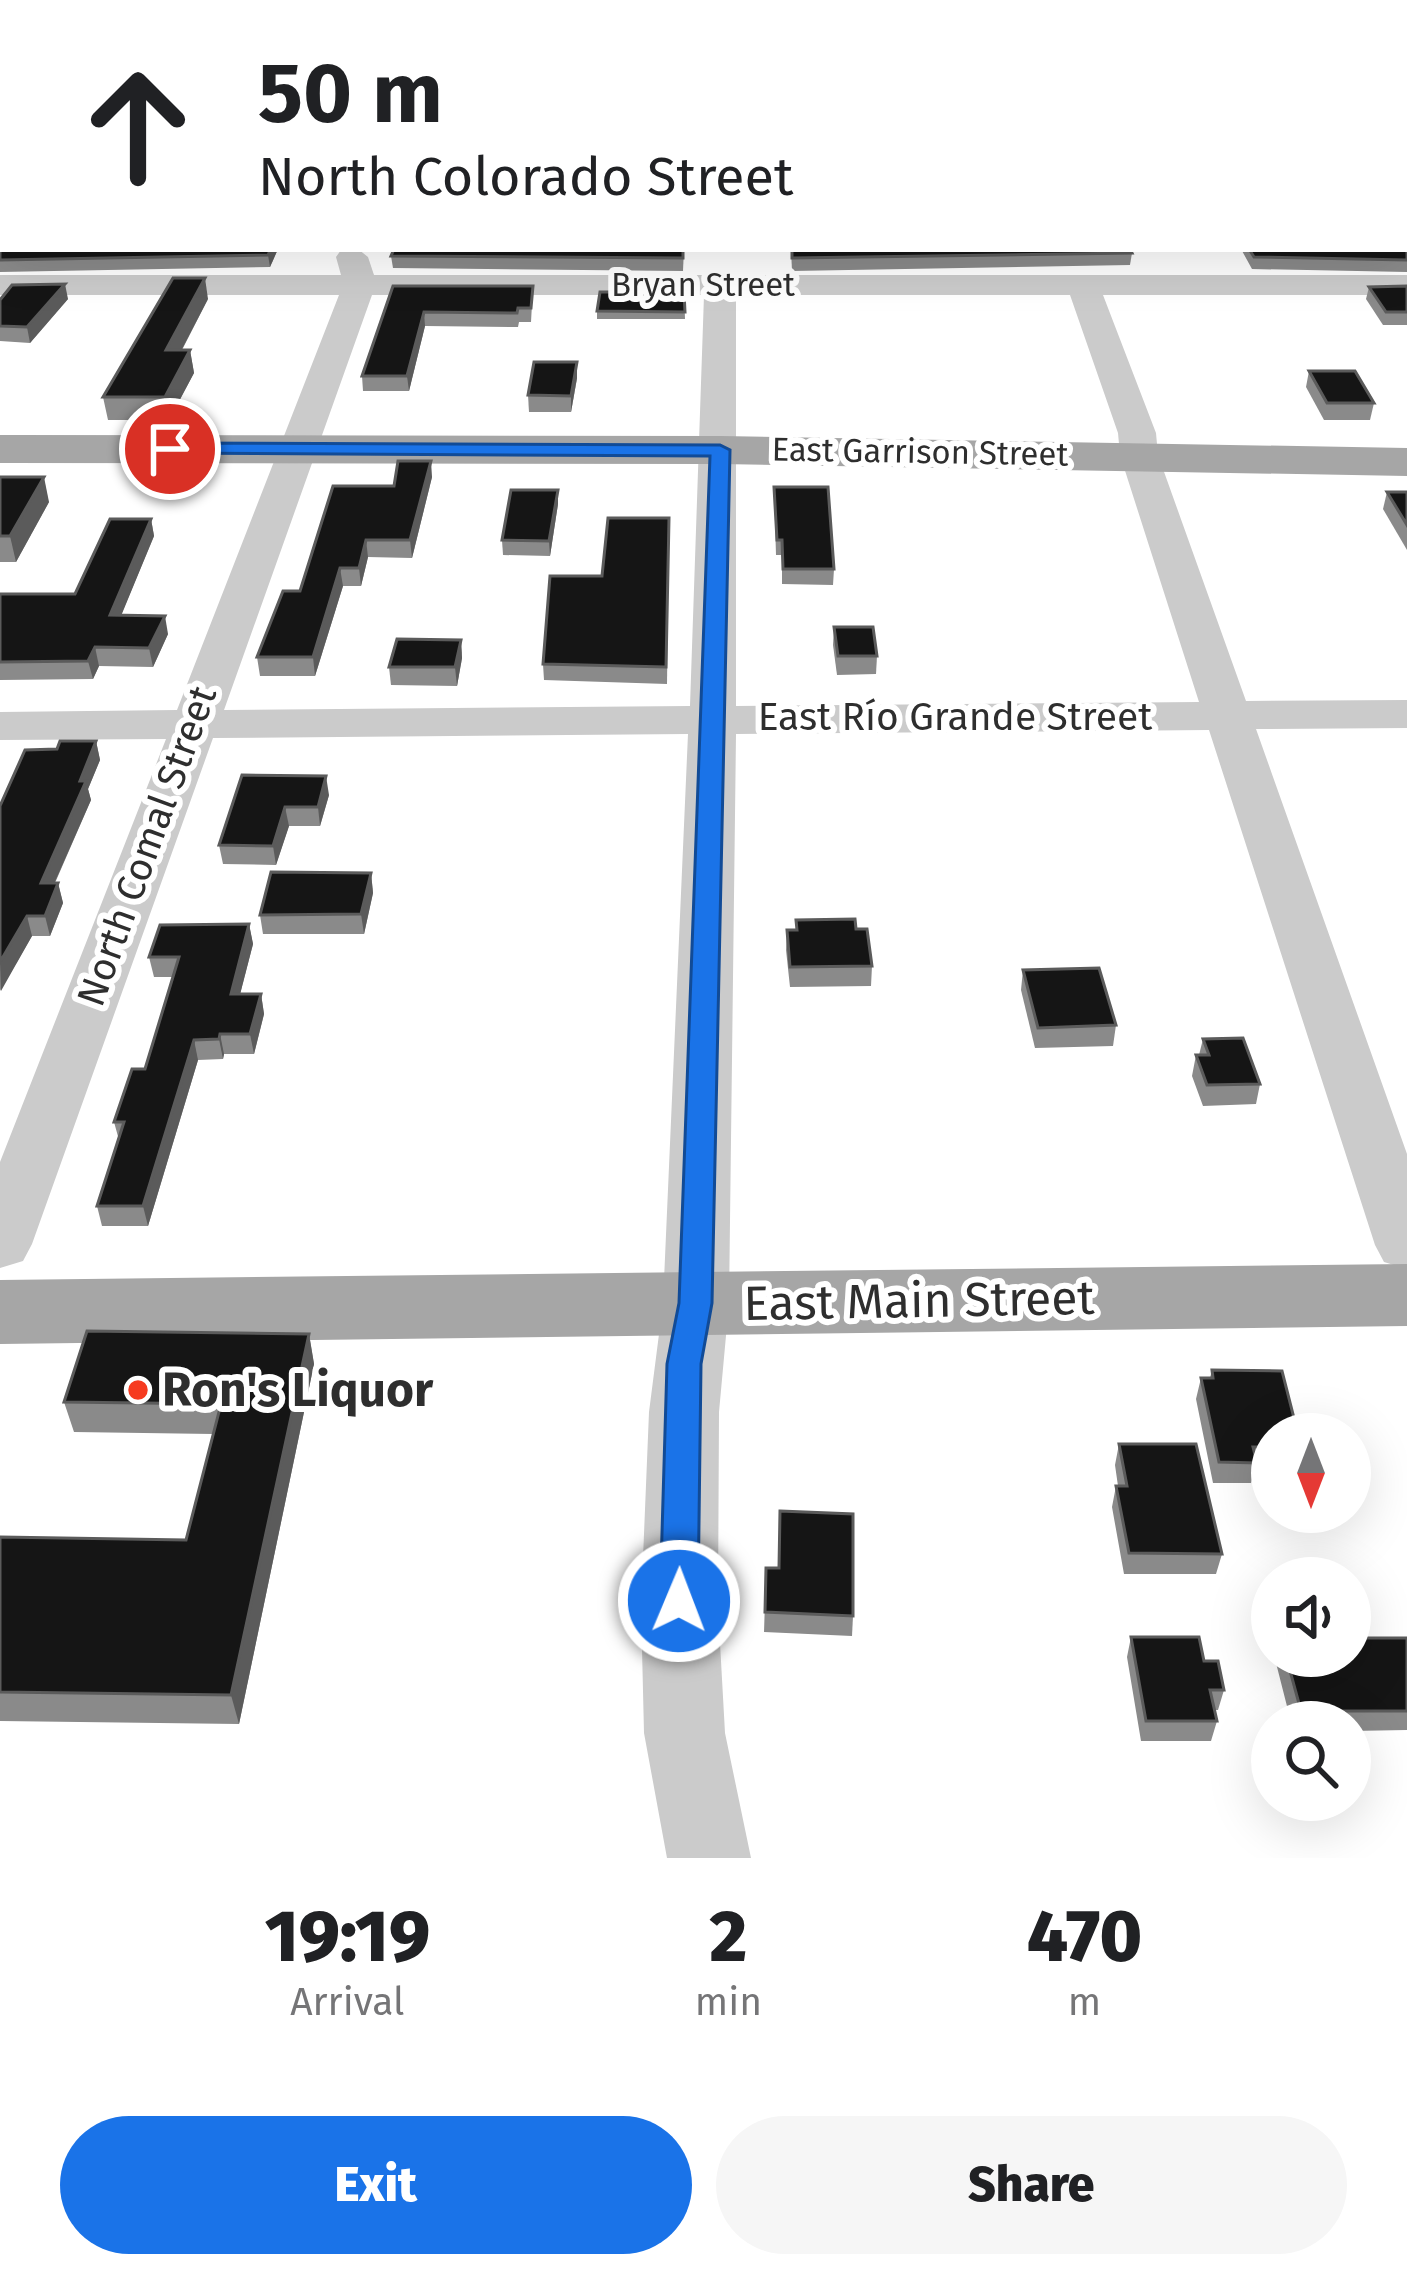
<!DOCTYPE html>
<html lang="en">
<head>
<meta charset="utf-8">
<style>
  :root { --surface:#fff; --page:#f6f6f6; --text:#202124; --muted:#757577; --accent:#1a73e8 }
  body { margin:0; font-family:"Fira Sans",sans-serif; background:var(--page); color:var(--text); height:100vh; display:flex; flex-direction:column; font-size:45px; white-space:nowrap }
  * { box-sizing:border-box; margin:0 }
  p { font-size:39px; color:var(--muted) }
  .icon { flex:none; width:66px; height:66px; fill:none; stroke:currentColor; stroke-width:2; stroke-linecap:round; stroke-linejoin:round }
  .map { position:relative; height:1858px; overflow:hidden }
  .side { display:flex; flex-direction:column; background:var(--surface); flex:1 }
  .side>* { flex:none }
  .top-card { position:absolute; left:0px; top:0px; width:1407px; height:252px; box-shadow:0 12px 48px #0002; background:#fff; color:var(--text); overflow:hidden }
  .needle { width:78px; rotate:180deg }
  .buttons { position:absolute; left:1251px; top:1413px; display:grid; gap:24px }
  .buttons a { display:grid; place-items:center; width:120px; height:120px; border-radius:50%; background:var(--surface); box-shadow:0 12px 48px #0002; font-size:60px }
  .pin { position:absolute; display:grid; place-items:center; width:102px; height:102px; color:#fff; margin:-51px; border:6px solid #fff; border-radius:50%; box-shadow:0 3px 12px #0007 }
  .me { position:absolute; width:132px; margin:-66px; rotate:1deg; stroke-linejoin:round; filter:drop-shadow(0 0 9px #0008) }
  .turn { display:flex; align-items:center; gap:42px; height:252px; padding:0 60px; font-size:54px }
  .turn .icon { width:156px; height:156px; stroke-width:2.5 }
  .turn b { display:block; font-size:84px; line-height:102px }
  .eta { display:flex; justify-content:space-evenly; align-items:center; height:204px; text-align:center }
  .eta b { font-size:72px; font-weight:800; line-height:84px }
  .action { display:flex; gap:24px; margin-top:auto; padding:24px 60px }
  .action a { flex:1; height:138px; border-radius:72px; background:var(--accent); color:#fff; font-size:48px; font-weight:800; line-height:138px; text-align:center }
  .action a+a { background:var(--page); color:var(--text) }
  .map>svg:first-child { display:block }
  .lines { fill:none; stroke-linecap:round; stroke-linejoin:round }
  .minor { fill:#cbcbcb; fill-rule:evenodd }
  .major { fill:#a6a6a6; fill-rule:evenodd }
  .wall { fill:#8a8a8a }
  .shaded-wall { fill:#5b5b5b }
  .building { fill:#151515; stroke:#5b5b5b; stroke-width:3 }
  .route { fill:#1a73e8; stroke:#114b97; stroke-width:3 }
  .poi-dot { fill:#f63b20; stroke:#fff; stroke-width:4.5 }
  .labels { text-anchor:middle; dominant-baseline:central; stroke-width:12; stroke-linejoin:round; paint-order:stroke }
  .far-street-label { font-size:33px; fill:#2e2e2e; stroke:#fff }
  .street-label { font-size:39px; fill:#2e2e2e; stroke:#fff }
  .near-street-label { font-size:48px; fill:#2e2e2e; stroke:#fff }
  .near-poi-label { font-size:48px; font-weight:bold; fill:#2e2e2e; stroke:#fff; text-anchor:start }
</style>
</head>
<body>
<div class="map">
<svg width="1407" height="1858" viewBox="0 0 1407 1858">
  <rect width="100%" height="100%" fill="#fff"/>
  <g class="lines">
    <g class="minor">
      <polygon points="1003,0 1047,0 1049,3 1005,3"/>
      <polygon points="1114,0 1141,0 1112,3"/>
      <polygon points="1407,8 1407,24 1404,25 1404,9"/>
      <polygon points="1404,80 1407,81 1407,99 1404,98"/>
      <rect x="0" y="164" width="3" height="18"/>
      <path d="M358,249l10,8 6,18h1033v20h-304l53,138 2,22 88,246 161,-1v28l-151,1 151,425v115l-23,-7 -9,-17 -166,-515 -473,4 -7,569 -10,109 -1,195 7,126 26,125h-84l-23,-125 -3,-126 8,-195 14,-109 25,-569 -475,4 -181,506 -9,17 -23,7v-106l166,-423 -166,1v-28l177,-2 162,-415h-339v-20h341l-5,-18 5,-7zM372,295h332l-14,411 -466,4zM736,295h334l48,138 2,22 79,247 -463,4z"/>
    </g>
    <g class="major">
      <polygon points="0,435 720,436 1407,448 1407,476 720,464 0,463"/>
      <polygon points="1407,1264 1407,1326 0,1344 0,1280"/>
    </g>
  </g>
  <g class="wall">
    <polygon points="1407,170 1407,272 1252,269 1241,249 1404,249"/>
    <polygon points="0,174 278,249 270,267 0,272"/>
    <polygon points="684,249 683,271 393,268 391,256"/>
    <polygon points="791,249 1132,253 1130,265 792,271"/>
    <polygon points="393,286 533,286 531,322 519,322 518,327 425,326 409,391 363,391 362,376"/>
    <polygon points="1407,286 1407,325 1383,325 1366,299 1369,287"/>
    <polygon points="684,292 685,319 597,319 597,311"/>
    <polygon points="68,299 30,343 0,341 0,300"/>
    <polygon points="208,299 182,350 190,350 194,373 169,420 108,420 103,397"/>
    <polygon points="577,362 577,378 571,412 529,412 528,395"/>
    <polygon points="1309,371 1374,403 1370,420 1324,420 1306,387"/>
    <polygon points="0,477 49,502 16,562 0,562"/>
    <polygon points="432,477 412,558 368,557 361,586 343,586 315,676 260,676 257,657 300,591 394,486"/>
    <polygon points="774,487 834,569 833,585 782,584 782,555 776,555"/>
    <polygon points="1387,492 1407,492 1407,550 1383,509"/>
    <polygon points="558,504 550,556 503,555 502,540"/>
    <polygon points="669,518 667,684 544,680 543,664 602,576"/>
    <polygon points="151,519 154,536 121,615 168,634 153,667 99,666 93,679 0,680 0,594 75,594"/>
    <polygon points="834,627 877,656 876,674 837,675 833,645"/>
    <polygon points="461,640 462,658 457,686 391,685 389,667"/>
    <polygon points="96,741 100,760 88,789 91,800 55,883 58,883 63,903 50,936 32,936 0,991 0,806"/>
    <polygon points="242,775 329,795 320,826 289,826 276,865 223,864 219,845"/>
    <polygon points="371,873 373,893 364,934 263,934 260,915"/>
    <polygon points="796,920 856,929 872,966 871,986 790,987 786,950 787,930 796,930"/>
    <polygon points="249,924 253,944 240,994 261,994 264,1014 254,1054 224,1054 223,1059 198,1060 148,1226 102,1226 97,1206 119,1140 114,1122 145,1069 173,977 154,977 149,957"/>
    <polygon points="1023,970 1116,1025 1113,1046 1035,1048 1021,990"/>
    <polygon points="1203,1039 1260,1084 1256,1104 1203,1106 1192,1076 1196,1055 1199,1055"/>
    <polygon points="309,1334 314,1364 239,1724 0,1721 0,1537 186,1540 213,1434 74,1432 64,1402"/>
    <polygon points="1212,1370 1272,1434 1272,1455 1267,1468 1255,1468 1251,1483 1213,1483 1196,1399 1201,1378 1210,1378"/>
    <polygon points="1119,1444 1222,1554 1216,1574 1124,1574 1112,1507 1116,1486 1118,1486 1115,1465"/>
    <polygon points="766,1568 853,1616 852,1636 764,1632"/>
    <polygon points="1131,1637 1204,1661 1224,1690 1218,1710 1215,1710 1217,1721 1211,1741 1141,1741 1127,1657"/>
    <polygon points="1407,1638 1407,1730 1350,1731 1350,1722 1291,1722 1275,1659 1276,1656 1350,1656"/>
  </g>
  <g class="shaded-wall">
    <polygon points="581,0 601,0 595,3 575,3"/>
    <polygon points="271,249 278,249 270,267 268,255"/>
    <polygon points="205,278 208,299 170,372 166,350"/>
    <polygon points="65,284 68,299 30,343 27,327"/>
    <polygon points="424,312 425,326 409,391 407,376"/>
    <polygon points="190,350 194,373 169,420 165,397"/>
    <polygon points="577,362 577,378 571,412 571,396"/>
    <polygon points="431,461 432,477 412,558 410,540"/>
    <polygon points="44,477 49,502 16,562 10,536"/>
    <polygon points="558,490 558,504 550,556 549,541"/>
    <polygon points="151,519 154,536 114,633 110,615"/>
    <polygon points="366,540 368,557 361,586 359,568"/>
    <polygon points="340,568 343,586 315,676 313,657"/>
    <polygon points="165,616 168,634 153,667 149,648"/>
    <polygon points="461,640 462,658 457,686 455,667"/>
    <polygon points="95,647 99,666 93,679 88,661"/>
    <polygon points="96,741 100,760 88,789 91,800 46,902 41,883"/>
    <polygon points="326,776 329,795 320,826 318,807"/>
    <polygon points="285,807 289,826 276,865 273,846"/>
    <polygon points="371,873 373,893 364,934 361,914"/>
    <polygon points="58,883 63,903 50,936 45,916"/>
    <polygon points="27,916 32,936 1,991 0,962"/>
    <polygon points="249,924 253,944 235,1014 231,994"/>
    <polygon points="261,994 264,1014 254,1054 250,1034"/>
    <polygon points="220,1034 224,1054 223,1059 219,1039"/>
    <polygon points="194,1040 198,1060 148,1226 143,1206"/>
    <polygon points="309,1334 314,1364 239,1724 231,1695"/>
  </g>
  <g class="building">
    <polygon points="0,0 42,0 40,3 3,3 3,97 0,95"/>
    <polygon points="189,0 396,0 394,3 181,3"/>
    <polygon points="447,0 581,0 575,3 446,3"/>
    <polygon points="706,0 912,0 913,3 701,3"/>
    <polygon points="1404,130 1407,130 1407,146 1404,147"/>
    <polygon points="1404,158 1407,170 1407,260 1254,257 1249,249 1404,249"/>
    <polygon points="0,174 3,174 3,249 271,249 268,255 0,260"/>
    <polygon points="394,249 683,249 683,258 391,256"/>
    <polygon points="792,249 1130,249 1132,253 792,258"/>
    <polygon points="173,278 205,278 166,350 190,350 165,397 103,397"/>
    <polygon points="65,284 27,327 0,326 0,300 12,285"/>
    <polygon points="393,286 533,286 531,308 518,308 517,313 424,312 407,376 362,376"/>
    <polygon points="1407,286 1407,312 1386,312 1369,287"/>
    <polygon points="600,292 684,292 685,312 597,311"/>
    <polygon points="534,362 577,362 571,396 528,395"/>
    <polygon points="1309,371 1355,371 1374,403 1327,403"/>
    <polygon points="398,461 431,461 410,540 366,540 359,568 340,568 313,657 257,657 283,591 300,591 333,486 394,486"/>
    <polygon points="0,477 44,477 10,536 0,536"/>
    <polygon points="774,487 828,487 834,569 783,569 782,540 777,540"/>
    <polygon points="511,490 558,490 549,541 502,540"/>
    <polygon points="1387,492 1407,492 1407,525"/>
    <polygon points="608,518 669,518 666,667 543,664 550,576 602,576"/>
    <polygon points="110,519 151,519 110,615 165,616 149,648 95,647 88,661 0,662 0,594 75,594"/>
    <polygon points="834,627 873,627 877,656 838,656"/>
    <polygon points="397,639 461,640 455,667 389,667"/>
    <polygon points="60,741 96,741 80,781 86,781 41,883 58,883 45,916 27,916 0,962 0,806 25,750 57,749"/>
    <polygon points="242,775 326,776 318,807 285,807 273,846 219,845"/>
    <polygon points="271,872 371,873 361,914 260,915"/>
    <polygon points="855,919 856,929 867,929 872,966 790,967 787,930 797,930 796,920"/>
    <polygon points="249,924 231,994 261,994 250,1034 220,1034 219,1039 194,1040 143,1206 97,1206 124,1122 114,1122 132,1069 145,1069 179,957 149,957 160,925"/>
    <polygon points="1099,968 1116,1025 1038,1028 1023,970"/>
    <polygon points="1243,1038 1260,1084 1207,1085 1196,1055 1209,1055 1203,1039"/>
    <polygon points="87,1331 309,1334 231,1695 0,1692 0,1537 186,1540 221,1404 64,1402"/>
    <polygon points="1212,1370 1282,1371 1298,1434 1270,1434 1272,1447 1253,1447 1257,1463 1219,1462 1201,1378 1213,1378"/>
    <polygon points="1119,1444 1196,1444 1222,1554 1129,1553 1116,1486 1127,1486"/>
    <polygon points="780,1511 853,1514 853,1616 765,1612 766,1568 779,1568"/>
    <polygon points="1131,1637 1199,1637 1204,1661 1218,1661 1224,1690 1210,1690 1217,1721 1146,1721"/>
    <polygon points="1350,1638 1407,1638 1407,1711 1301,1711 1286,1656 1350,1656"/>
  </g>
  <polygon class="route" points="170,443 720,445 730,450 712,1303 701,1364 698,1601 693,1613 679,1618 666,1613 660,1601 667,1364 679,1303 710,456 163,453 163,445"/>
  <circle class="poi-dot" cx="138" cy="1390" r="12"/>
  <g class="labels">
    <g class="far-street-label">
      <text x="703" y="285">Bryan Street</text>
      <text transform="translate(920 452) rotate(1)">East Garrison Street</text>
    </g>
    <g class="street-label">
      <text x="955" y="717">East Río Grande Street</text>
      <text transform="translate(147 846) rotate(-70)">North Comal Street</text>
    </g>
    <g class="near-street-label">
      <text transform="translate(919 1301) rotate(-1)">East Main Street</text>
    </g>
    <g class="near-poi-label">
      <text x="162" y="1390">Ron's Liquor</text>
    </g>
  </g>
</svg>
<div class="buttons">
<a><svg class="needle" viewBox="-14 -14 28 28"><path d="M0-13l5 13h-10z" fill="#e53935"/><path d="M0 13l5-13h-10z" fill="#757577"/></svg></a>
<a><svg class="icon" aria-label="sound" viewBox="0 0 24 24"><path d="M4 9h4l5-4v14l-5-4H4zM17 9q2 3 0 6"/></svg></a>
<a><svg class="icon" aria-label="search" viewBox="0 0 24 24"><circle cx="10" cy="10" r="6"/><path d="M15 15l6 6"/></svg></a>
</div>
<div class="pin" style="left:170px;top:449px;background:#d93025"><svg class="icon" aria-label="arrive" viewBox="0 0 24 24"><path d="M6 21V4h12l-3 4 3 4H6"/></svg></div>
<svg class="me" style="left:679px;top:1601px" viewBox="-20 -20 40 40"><circle r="17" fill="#1a73e8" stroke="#fff" stroke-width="3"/><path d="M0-11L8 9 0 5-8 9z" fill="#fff"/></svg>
<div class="top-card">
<div class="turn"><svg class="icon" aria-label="ahead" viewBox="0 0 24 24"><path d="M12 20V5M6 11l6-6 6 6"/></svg><div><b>50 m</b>North Colorado Street</div></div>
</div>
</div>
<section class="side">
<div class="eta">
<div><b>19:19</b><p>Arrival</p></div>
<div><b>2</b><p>min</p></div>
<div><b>470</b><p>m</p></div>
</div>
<div class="action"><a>Exit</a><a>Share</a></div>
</section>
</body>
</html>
